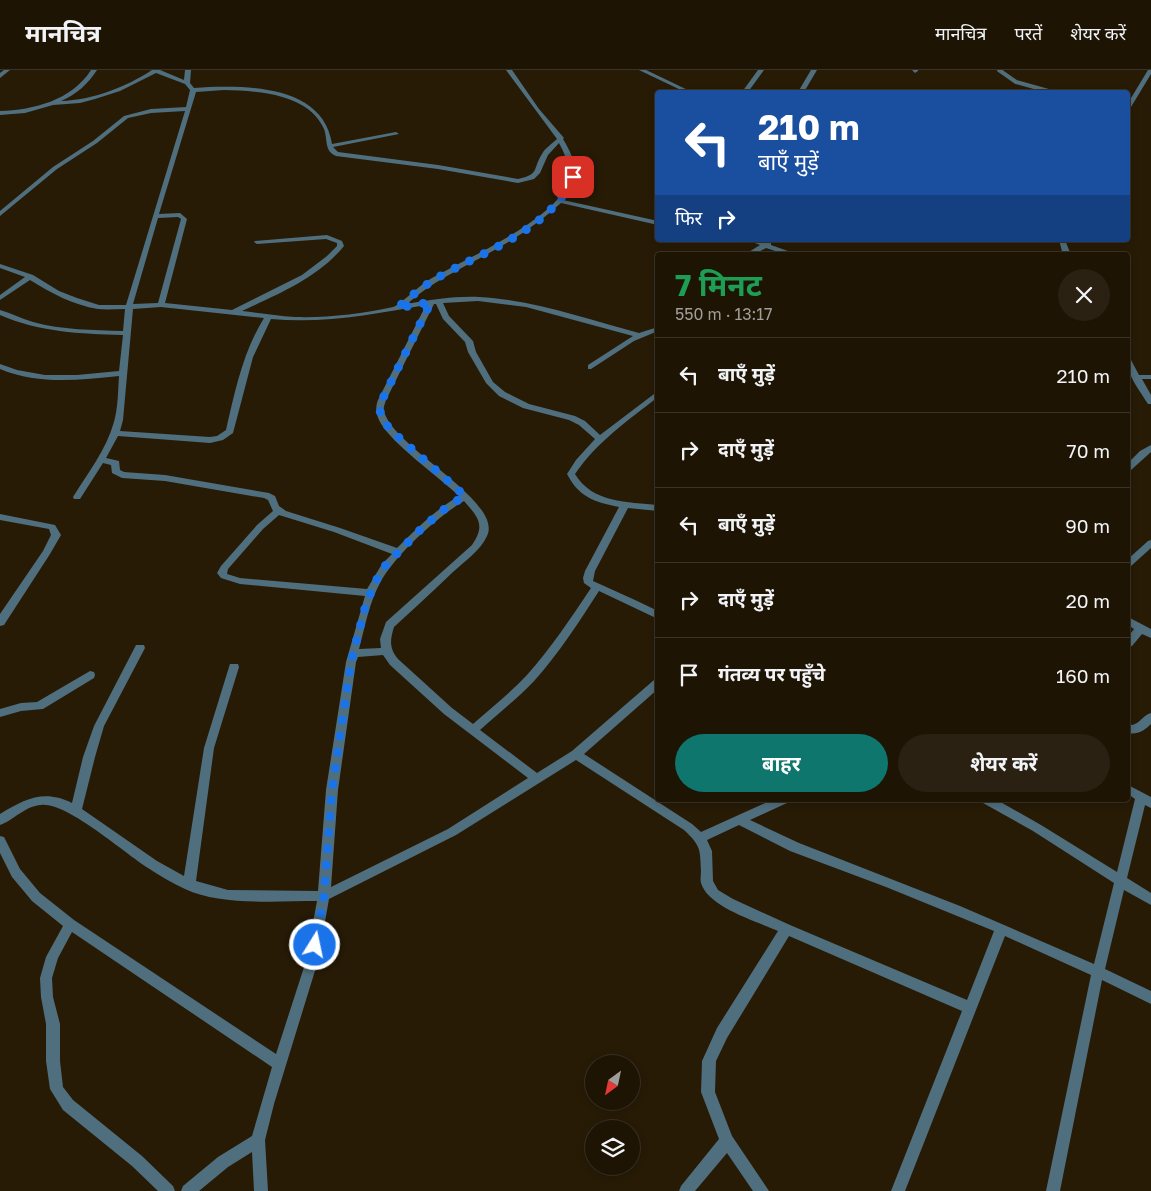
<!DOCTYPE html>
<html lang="hi">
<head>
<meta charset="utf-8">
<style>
  :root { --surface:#1d1404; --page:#2a2113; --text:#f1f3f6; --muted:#a09e9a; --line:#3b3326; --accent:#0f766e }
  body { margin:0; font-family:"Golos Text","Noto Sans Devanagari",sans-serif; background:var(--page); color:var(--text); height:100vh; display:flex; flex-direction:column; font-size:19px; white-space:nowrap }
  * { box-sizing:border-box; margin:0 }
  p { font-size:16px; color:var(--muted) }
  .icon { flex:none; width:28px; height:28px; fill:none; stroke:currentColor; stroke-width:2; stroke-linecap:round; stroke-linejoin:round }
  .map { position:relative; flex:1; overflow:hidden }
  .details { position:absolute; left:655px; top:182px; width:475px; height:550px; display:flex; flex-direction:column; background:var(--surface); border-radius:5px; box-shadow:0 2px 8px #0003,0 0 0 1px var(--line) }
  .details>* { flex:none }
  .guide { position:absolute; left:655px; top:20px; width:475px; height:152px; border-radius:5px; box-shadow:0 2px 8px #0003,0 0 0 1px var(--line); background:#1a4fa0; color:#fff; overflow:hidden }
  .needle { width:32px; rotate:213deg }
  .fabs { position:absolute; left:585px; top:985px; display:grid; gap:10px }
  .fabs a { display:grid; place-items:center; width:55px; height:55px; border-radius:50%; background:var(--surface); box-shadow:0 2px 8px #0003,0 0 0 1px var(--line); font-size:25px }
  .pin { position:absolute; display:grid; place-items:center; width:42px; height:42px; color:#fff; margin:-21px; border-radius:10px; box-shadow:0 2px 8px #0006 }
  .me { position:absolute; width:55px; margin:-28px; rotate:10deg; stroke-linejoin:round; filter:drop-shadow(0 0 4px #0008) }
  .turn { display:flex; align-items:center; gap:18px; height:105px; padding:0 20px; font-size:22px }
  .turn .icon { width:65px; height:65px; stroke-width:2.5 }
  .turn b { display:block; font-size:35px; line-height:42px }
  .then { display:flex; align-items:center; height:48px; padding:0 20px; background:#0003; gap:10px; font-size:19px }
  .round { display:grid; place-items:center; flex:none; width:52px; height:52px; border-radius:26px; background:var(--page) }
  .headline { display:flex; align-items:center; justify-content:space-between; height:85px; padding:0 20px }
  h1 { font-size:30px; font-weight:700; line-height:38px; color:#1e9e55 }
  .primary-button { display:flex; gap:10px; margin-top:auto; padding:10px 20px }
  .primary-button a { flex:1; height:58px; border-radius:30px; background:var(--accent); color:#fff; font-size:20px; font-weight:700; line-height:58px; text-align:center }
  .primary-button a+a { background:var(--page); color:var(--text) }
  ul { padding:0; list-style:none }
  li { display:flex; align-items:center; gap:15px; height:75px; padding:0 20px; border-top:1px solid var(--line) }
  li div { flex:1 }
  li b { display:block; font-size:19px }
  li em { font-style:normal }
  header { display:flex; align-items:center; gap:30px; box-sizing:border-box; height:70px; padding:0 25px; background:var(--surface); border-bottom:1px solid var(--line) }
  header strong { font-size:24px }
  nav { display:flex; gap:28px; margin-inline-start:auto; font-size:18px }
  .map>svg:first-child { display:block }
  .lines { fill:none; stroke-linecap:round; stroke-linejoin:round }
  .stream { stroke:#526e78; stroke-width:4 }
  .street { fill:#506f7e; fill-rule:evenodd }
  .route { stroke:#1a73e8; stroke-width:9; stroke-dasharray:0 16.2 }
</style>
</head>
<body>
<header>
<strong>मानचित्र</strong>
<nav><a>मानचित्र</a><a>परतें</a><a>शेयर करें</a></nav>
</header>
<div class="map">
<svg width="1151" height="1121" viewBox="0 0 1151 1121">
  <rect width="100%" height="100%" fill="#271b06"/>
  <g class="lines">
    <polyline class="stream" points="999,0 1016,12 1052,22"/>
    <g class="street">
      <polygon points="4,0 10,0 0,8 0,3"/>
      <path d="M91,0h6c-9,14 -20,24 -36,31 32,-1 65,-14 91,-31h8l24,10 1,-10h6l-1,13 4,5c47,-3 129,-5 138,56l64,-12 3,2 -66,13 5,5 100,13 80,14c22,-5 14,-9 24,-25 3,-6 10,-10 15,-15l-51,-69h6l27,39 25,29 -1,1c15,25 16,37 0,61l95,21v4l-97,-22c-20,18 -40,32 -63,45 -31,18 -64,32 -91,56 23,-4 48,-8 72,-7 54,3 108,22 160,36l19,-6v4l-24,10 -43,28h-3v-4l45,-29 -107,-29 -48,-6 -35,2 6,13 24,25 3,11 17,30 12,10 24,12 46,12 10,5 15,14 58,-44v6c-31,24 -61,45 -83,77 17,29 53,28 83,31v6l-30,-3 -33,63 -2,10 42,19 23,11v8l-59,-28c-20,31 -40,62 -64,89 -17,18 -36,33 -55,50l57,43 35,-22 82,-71 4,-1v10l-74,65 108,70 9,8 71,-32h17l-2,3 -37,17 49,23 161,63 134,58 20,-81 -81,-52 -50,-28 -2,-3h16l44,25 76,47 18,-73 -7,-5v-9l23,12v11l-6,-3 -18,73 24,15v12l-27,-15 -19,79 46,22v13l-49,-24 -42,211h-14l45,-216 -86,-39 -100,255h-14l71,-180 -173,-75 -62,102 -11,23 -1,31 17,44 37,55h-16l-26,-38 -32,38h-16l2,-5 38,-47 -18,-47 1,-31 15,-33 61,-97c-22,-10 -70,-24 -77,-48 -1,-4 0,-8 0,-12 -1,-22 0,-25 -17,-41l-108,-70 -120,75 -127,64 -11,62 -44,143 -9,36 3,51h-14l-2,-39 -24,15 -29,24h-18l2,-5 35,-29 34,-21 20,-69 -200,-135 -14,26 -6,20 1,19 7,27v37l3,26 10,13 69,56 31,30 2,5h-17l-26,-25 -69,-56 -13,-21 -4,-28v-37l-5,-27 -1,-19 6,-21 17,-31 -31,-25 -20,-24 -12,-24v-17l4,1 16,32 20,24 34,27 202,134 30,-93 11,-60c-40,0 -96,5 -132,-12 -13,-6 -26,-14 -37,-21 -24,-15 -81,-66 -107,-63 -16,1 -27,15 -41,20v-11c25,-15 44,-25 72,-11l11,-46 11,-31 42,-81h8l1,3 -41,78 -9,31 -13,52 75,52 27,15 20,-128 25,-81 1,-3h8l1,3 -25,81 -18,133 32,9 90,1 8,-101 20,-128 19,-66 -125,-12 -19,-6 -4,-5 4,-7 36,-41 16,-14 -5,-11 -4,-2 -99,-17 -43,-3 -10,-5 -1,-8 -8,-2 -23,36h-6l-1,-2c15,-24 33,-47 41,-75 4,-14 4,-31 5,-46 -41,4 -80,9 -119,-7v-5l17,6 28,5h32l42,-4 4,-36c-43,-1 -84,-3 -123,-20v-5c11,3 22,9 33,12 29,8 60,8 90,9l2,-22c-9,0 -19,1 -27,0 -25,-4 -47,-16 -68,-29l-30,20v-5l25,-18 -25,-9v-4l33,11 26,16 18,7 22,7h27l59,-194 -34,2 -23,5 -31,25 -40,26 -57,47v-5l53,-44 40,-26 31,-25 27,-7 35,-2 4,-17 -5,-6 -29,-11 -36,18 -25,8 -15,4 -27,2 -28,8 -25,2v-4c34,-1 72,-11 91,-41zM224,20c34,1 84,3 100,39 4,11 0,22 12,27l102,13 80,14 16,-4 6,-6 8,-18 11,-12c7,13 12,26 8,40 -9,35 -103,77 -135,95 -10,5 -32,27 -39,29 -32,7 -66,11 -98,10 -18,-1 -36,-4 -53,-6 36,-17 76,-33 102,-65l-2,-5 -15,-6 -72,6 -1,1 3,2 69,-5 11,4v3l-10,10 -25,19 -70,35 -67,-7 22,-84 -7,-6 -21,1 37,-122zM178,147l3,2 -23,84 -25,1 25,-86zM434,234h2l7,15 22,23 3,10 18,31 13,13 24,12 46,12 10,5 16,14 -19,21 -9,14c12,23 27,28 52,33l-34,64 -2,7 1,5 7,5c-20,30 -40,60 -64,87 -17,18 -36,33 -54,49l-21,-16 -54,-49c-9,-11 -8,-19 -4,-32 20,-18 40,-37 59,-55 12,-11 27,-21 34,-36 17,-35 -95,-89 -103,-125 -1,-4 1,-7 2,-11zM426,235l-48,95c-3,8 -2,14 2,22 12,22 59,55 79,74 -24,14 -43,33 -62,52l-57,-20 -54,-17 -7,-5 -4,-10 -6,-3 -104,-18 -41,-3 -4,-2 -1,-9 -13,-3 12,-22 92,7 13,-3 10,-7 20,-76 18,-38c53,5 103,-5 155,-14zM161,237l103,11c-21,34 -29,73 -38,112l-9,6 -7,1 -90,-6 3,-11 10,-111zM464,431c14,16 22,24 8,44l-86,77 -6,17 1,9 -22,1c6,-22 10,-46 21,-66 14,-27 58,-67 84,-82zM279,445l55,17 58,22 -10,10 -15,25 -127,-11 -13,-4 1,-5 35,-40zM383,585l7,10 54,49 84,64 -80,51 -117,58 7,-97 18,-128 2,-5zM739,755l51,26 96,36 108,44 -27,69 -177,-75 -57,-26 -15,-9 -5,-9 -1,-30 -5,-11z"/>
      <polygon points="639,0 646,0 692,22 685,22"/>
      <polygon points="758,0 764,0 748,22 742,22"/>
      <polygon points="811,0 817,0 804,22 798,22"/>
      <polygon points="912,0 918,0 918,1 915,3"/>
      <polygon points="1148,0 1151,0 1151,4 1131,37 1128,39 1128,33"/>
      <polygon points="747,170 757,170 765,173 771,172 771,175 799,185 788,185 766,178 753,185 744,185 760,175"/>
      <polygon points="1059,170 1065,170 1071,185 1063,185"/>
      <path d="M1128,290h3l8,15h12v4h-9l9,16v9h-3c-8,-13 -22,-30 -20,-44z"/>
      <polygon points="1151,375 1151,382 1131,400 1128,401 1128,393 1140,381"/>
      <polygon points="0,444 55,455 61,465 50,484 4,555 0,556 0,544 43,481 51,465 49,459 0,450"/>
      <polygon points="1151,470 1151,478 1131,496 1128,497 1128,489 1148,471"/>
      <polygon points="1128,547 1151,559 1151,568 1142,564 1132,576 1128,577 1128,567 1134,559 1128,555"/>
      <polygon points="90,601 94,602 95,605 94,608 43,639 21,641 0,647 0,639 21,633 37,632"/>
      <path d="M1151,643v11c-7,7 -14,11 -23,9v-8c12,1 13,-9 23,-12z"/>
    </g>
  </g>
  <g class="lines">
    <path class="route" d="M315,875l9,-49 8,-106 19,-128 14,-54 9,-24 11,-18 36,-37 27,-23 17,-10 -70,-62 -12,-13 -3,-10 2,-11 49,-98 -34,6c13,-11 25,-21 40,-30 45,-26 114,-48 136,-101"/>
  </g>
</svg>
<div class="fabs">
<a><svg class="needle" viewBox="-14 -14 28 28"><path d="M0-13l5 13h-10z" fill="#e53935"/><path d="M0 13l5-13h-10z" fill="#a09e9a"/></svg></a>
<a><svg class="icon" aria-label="layers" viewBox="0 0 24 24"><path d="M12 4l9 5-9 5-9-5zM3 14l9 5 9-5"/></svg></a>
</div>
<div class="pin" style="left:573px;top:107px;background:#d93025"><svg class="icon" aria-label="arrive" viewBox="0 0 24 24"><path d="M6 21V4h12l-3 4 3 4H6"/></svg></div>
<svg class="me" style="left:315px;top:875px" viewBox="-20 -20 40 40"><circle r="17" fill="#1a73e8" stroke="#fff" stroke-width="3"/><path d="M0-11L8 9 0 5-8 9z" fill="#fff"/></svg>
<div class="guide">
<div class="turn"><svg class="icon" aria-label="left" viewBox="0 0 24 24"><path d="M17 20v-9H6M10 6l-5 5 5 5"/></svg><div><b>210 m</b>बाएँ मुड़ें</div></div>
<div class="then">फिर<svg class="icon" aria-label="right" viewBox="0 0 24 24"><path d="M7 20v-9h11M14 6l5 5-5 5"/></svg></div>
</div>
<section class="details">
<div class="headline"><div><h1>7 मिनट</h1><p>550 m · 13:17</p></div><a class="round"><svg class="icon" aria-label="close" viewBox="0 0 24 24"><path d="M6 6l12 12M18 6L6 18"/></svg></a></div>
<ul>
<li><svg class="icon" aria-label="left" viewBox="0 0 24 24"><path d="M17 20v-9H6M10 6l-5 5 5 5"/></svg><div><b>बाएँ मुड़ें</b></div><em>210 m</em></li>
<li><svg class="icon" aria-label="right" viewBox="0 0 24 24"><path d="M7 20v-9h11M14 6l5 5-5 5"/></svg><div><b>दाएँ मुड़ें</b></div><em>70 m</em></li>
<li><svg class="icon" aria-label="left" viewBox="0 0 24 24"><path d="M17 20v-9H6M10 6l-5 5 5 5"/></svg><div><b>बाएँ मुड़ें</b></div><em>90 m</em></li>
<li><svg class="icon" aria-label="right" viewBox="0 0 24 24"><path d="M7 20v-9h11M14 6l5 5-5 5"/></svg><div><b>दाएँ मुड़ें</b></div><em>20 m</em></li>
<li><svg class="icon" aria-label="arrive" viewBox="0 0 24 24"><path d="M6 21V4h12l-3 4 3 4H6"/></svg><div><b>गंतव्य पर पहुँचे</b></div><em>160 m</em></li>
</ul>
<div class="primary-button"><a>बाहर</a><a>शेयर करें</a></div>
</section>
</div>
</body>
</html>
